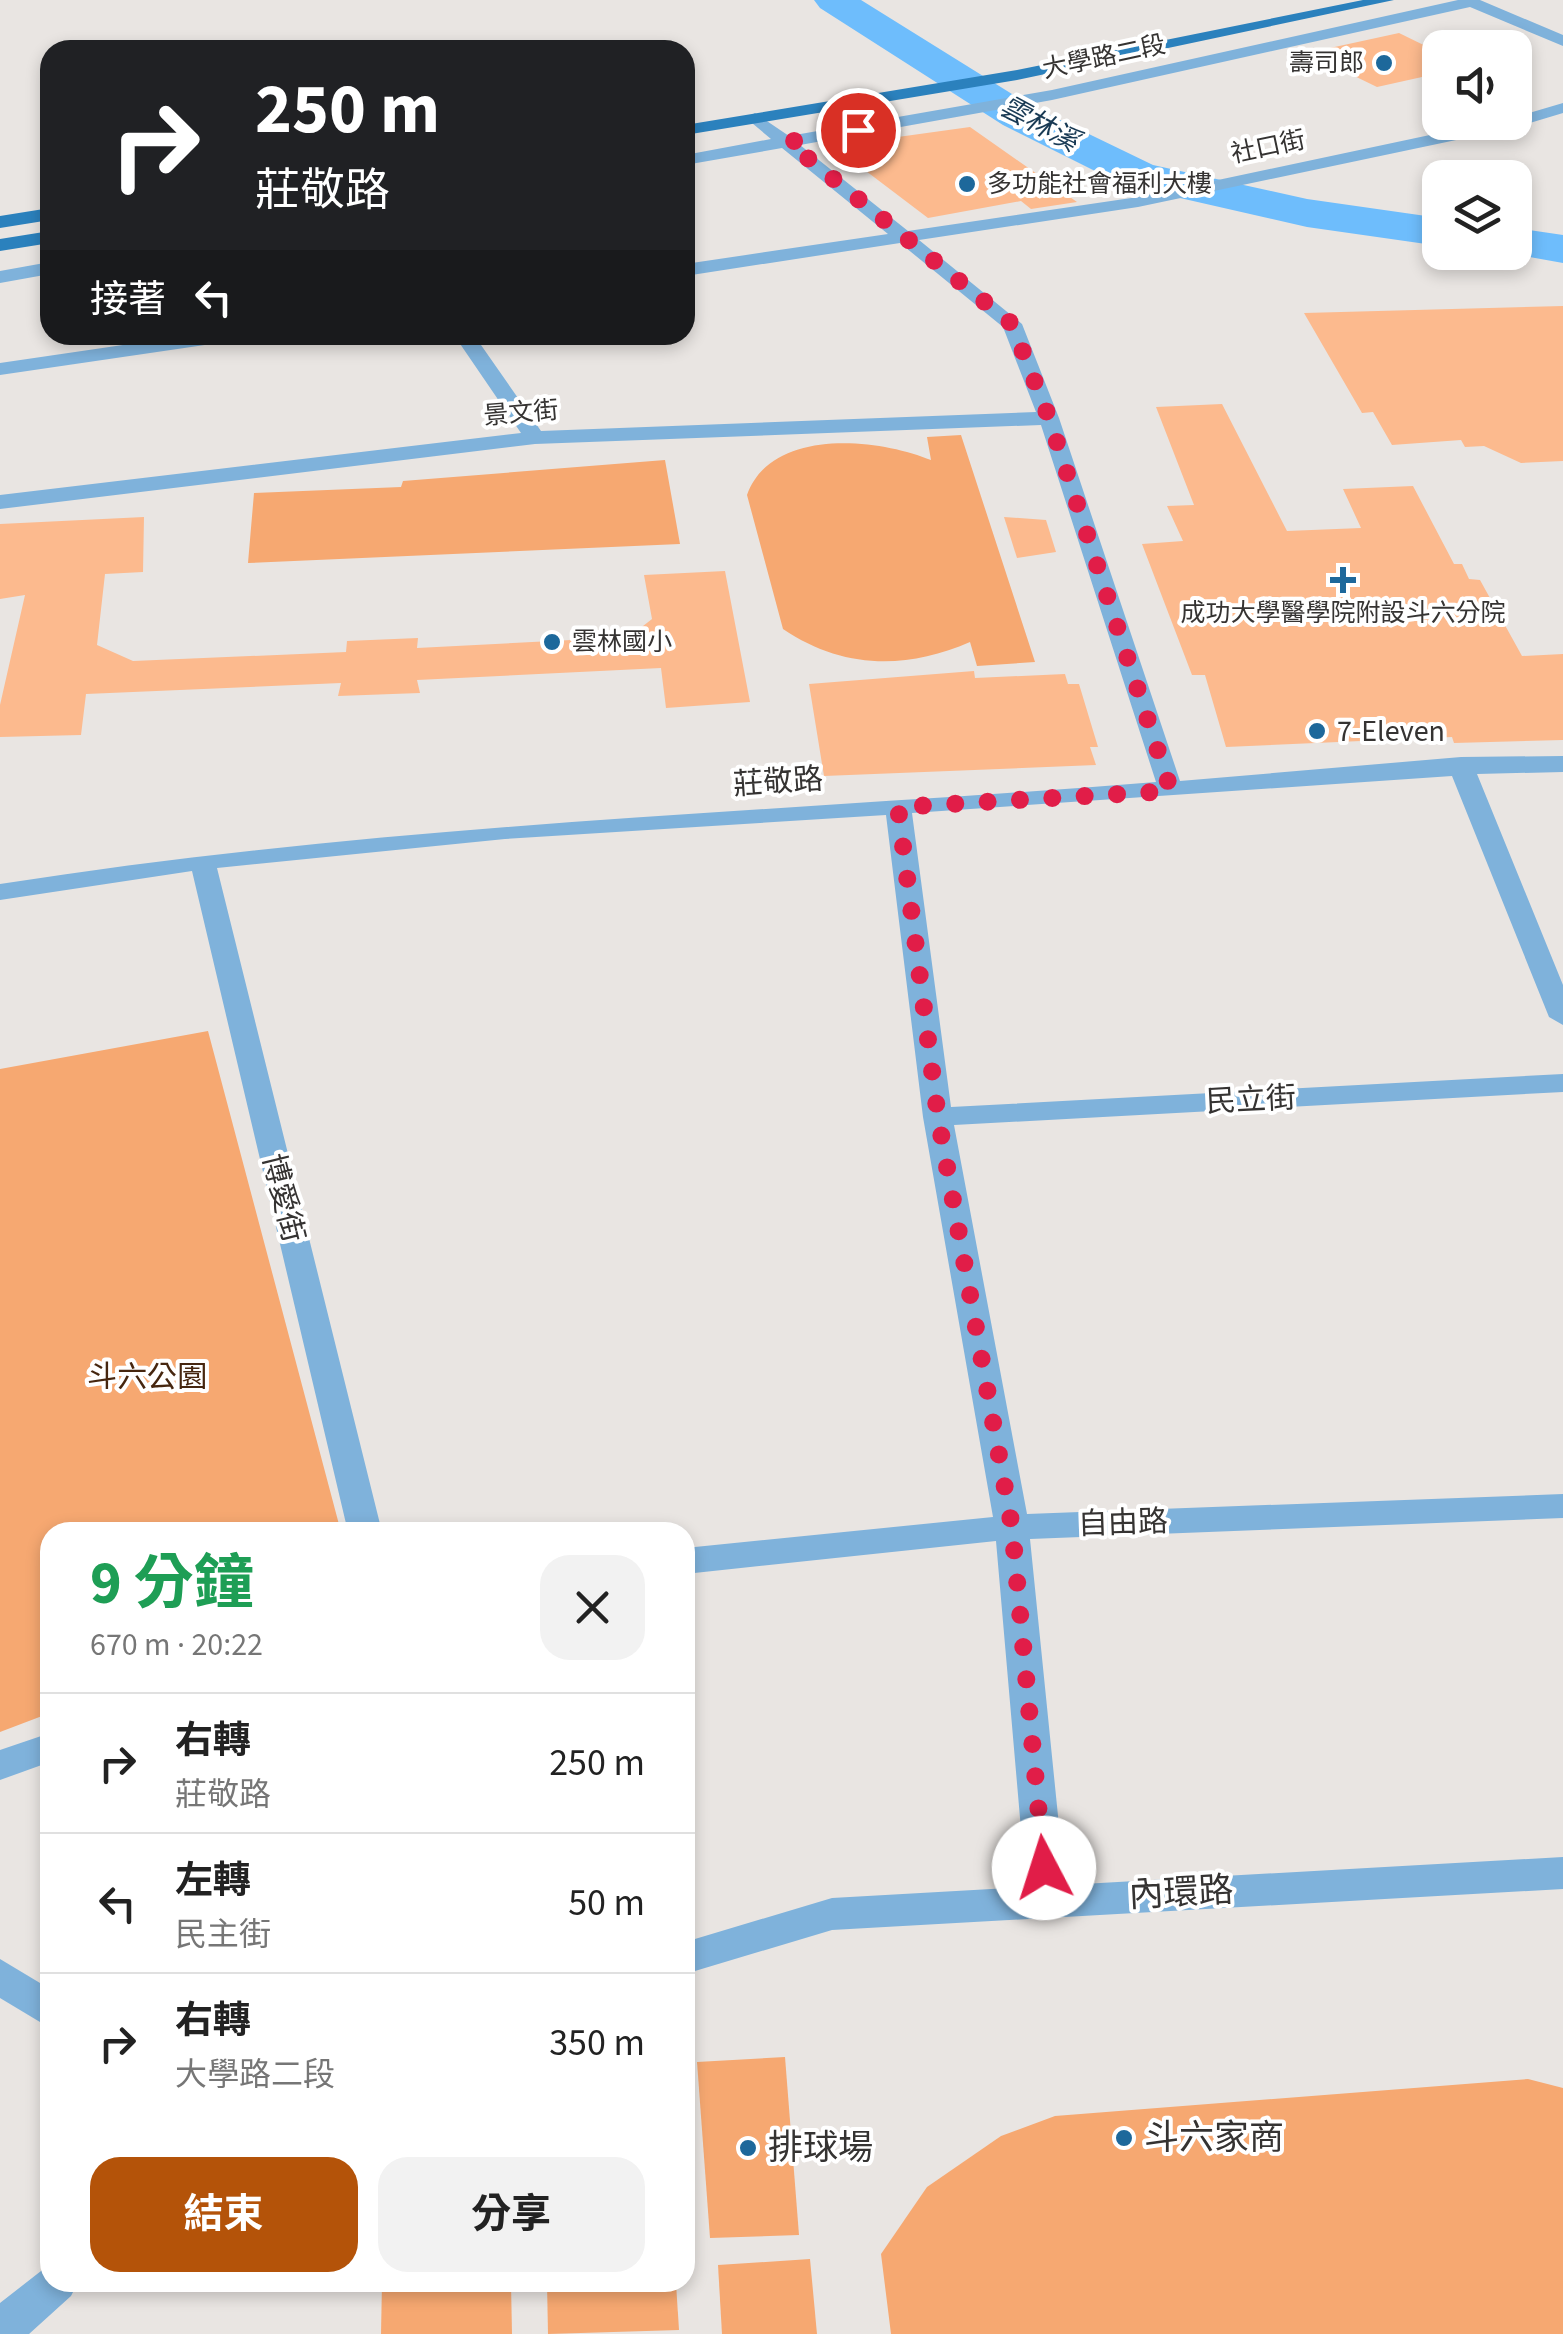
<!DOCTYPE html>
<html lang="zh-TW">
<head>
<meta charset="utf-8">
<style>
  :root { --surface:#fff; --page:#f2f2f2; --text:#222; --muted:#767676; --line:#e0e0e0; --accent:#b45309 }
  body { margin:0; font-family:"Source Sans 3","Noto Sans TC",sans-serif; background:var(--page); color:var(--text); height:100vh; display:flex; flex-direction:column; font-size:38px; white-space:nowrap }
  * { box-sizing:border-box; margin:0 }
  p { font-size:32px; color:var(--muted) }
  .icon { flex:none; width:55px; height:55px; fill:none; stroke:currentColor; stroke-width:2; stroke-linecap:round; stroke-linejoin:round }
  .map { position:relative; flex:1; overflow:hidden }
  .drawer { position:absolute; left:40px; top:1522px; width:655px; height:770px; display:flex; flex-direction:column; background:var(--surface); border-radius:30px; box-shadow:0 5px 15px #0003 }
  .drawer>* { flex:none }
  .hud { position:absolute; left:40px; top:40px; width:655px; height:305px; border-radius:30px; box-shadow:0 5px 15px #0003; background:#202124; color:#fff; overflow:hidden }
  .controls { position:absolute; left:1422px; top:30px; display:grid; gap:20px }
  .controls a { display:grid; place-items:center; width:110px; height:110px; border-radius:20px; background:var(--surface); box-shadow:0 5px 15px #0003; font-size:50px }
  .pin { position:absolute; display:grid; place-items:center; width:85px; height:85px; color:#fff; margin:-42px; border:5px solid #fff; border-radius:50%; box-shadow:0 2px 10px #0007 }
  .me { position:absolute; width:110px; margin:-55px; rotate:355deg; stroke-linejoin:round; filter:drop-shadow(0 0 8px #0008) }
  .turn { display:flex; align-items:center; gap:35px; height:210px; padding:0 50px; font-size:45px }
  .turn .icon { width:130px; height:130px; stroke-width:2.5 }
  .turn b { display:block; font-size:70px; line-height:85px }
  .then { display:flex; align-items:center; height:95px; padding:0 50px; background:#0003; gap:20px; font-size:38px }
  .round { display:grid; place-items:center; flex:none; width:105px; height:105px; border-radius:30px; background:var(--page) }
  .head { display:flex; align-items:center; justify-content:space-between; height:170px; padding:0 50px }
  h1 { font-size:60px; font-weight:700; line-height:75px; color:#1e9e55 }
  .button { display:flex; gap:20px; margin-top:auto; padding:20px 50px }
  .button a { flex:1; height:115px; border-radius:30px; background:var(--accent); color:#fff; font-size:40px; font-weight:700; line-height:115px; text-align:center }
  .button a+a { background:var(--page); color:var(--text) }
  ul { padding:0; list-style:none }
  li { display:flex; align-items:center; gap:30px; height:140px; padding:0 50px; border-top:2px solid var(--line) }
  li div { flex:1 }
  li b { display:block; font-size:38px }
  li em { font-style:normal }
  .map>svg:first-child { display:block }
  .green { fill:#f6a871 }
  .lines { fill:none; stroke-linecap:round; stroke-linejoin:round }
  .river { fill:#6ebdfc; fill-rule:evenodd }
  .building { fill:#fcba8e }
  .minor { fill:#7fb2db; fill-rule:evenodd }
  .major { fill:#2b81bd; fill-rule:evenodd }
  .route { stroke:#e11d48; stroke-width:18; stroke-dasharray:0 32.4 }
  .poi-dot { fill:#1d689b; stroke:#fff; stroke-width:4 }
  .labels { text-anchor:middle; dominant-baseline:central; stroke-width:8; stroke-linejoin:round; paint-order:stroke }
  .far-street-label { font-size:25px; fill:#353332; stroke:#fff }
  .far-poi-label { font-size:25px; fill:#353332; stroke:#fff; text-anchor:start }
  .far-water-label { font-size:28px; font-style:italic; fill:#193a54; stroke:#fff }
  .poi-label { font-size:30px; fill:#353332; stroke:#fff; text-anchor:start }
  .street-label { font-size:30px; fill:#353332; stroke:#fff }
  .park-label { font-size:30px; fill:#46260f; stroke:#fff }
  .near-street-label { font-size:35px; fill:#353332; stroke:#fff }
  .near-poi-label { font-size:35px; fill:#353332; stroke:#fff; text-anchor:start }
</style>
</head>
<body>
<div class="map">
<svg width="1563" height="2334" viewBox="0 0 1563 2334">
  <rect width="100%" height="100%" fill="#e9e5e2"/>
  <g class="green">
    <path d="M961,435l74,227 -58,4 -7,-24c-64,28 -128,27 -187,-13l-36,-134c24,-68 131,-57 184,-35l-4,-23z"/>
    <polygon points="665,460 680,544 248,563 254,493 401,487 403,481"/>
    <polygon points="208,1031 341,1532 50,1532 50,1713 0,1732 0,1069"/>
    <polygon points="785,2057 799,2235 710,2238 697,2062"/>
    <polygon points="1528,2079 1563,2088 1563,2334 891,2334 881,2254 927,2187 1001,2136 1055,2116"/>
    <polygon points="810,2259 817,2334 722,2334 718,2265"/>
    <polygon points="382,2283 511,2283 512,2334 381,2334"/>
    <polygon points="547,2283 676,2283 679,2330 548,2334"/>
  </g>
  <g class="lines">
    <g class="river">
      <polygon points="814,0 861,0 1033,107 1153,165 1307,199 1440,218 1440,246 1307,227 1123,185 1003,125 820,8"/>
      <polygon points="1515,228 1563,235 1563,263 1501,252 1515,252"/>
    </g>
  </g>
  <g class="building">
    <polygon points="1399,33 1440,53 1440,73 1377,87 1307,53"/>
    <polygon points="970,127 1077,202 1031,209 1021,201 928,218 833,146"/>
    <polygon points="1563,306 1563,461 1521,463 1484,446 1465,447 1461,440 1392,445 1373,412 1362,413 1304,313"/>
    <polygon points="1222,404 1287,531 1361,528 1343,489 1413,486 1454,564 1462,564 1469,579 1480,580 1522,656 1563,654 1563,740 1454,743 1452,737 1226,747 1205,675 1192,675 1142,544 1183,541 1167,506 1194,505 1156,407"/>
    <polygon points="144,517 143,572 105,574 97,645 133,661 346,652 347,641 418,638 417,648 629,637 652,619 644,575 725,571 750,702 666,708 661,668 417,680 420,693 338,696 341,683 86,694 81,735 0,737 0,705 25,595 0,599 0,524"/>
    <polygon points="1004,517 1046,520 1056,552 1017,558"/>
    <polygon points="974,671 975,678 1065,674 1068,684 1079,684 1098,747 1090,747 1096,765 824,776 809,684"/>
  </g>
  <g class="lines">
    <g class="minor">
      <path d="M1458,0h22l83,35v11l-93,-39 -418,93 -252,45 108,86 230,-34 353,-75h24v-5l48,-14v10l-50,15 -375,79 -219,33 103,84 37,94 121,363 281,-24 102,-1v16l-86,2 86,211v40l-14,-8 -97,-241 -540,37 39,294 612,-33v18l-609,33 73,389 536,-20v24l-533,21 35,346 498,-28v32l-731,41 -147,44v-32l147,-44 194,-11 -30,-346 -311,33v-26l308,-31 -70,-400 -37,-302 -381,24 -288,29 165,664h-34l-156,-661 -192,29v-16c386,-61 767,-71 1156,-102l-115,-357 -506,19 -535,65v-14l521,-62 -67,-98h20l67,96 495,-19 -33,-85 -103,-84 -215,33v-12l203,-30 -106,-86 -97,17v-10l86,-16 -25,-21 9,-5 34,23 263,-46z"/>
      <polygon points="50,262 50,274 0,283 0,271"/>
      <polygon points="191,335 242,335 232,341 0,375 0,363"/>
      <polygon points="50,1733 50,1762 0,1780 0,1750"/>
      <polygon points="0,1959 50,1989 50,2028 0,1998"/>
      <polygon points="50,2264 50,2282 78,2282 71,2296 29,2334 0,2334 0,2303"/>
    </g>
    <g class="major">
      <polygon points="1363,0 1394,0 1017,80 685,135 685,125 1017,70"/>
      <polygon points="50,208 50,220 0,228 0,216"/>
      <polygon points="50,231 50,243 0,251 0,239"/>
    </g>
  </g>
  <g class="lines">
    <polyline class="route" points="858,130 788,142 1012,324 1049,418 1171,791 898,807 938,1117 1012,1527 1044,1868"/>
  </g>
  <g class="poi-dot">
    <circle cx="1384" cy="63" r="10"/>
    <circle cx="967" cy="184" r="10"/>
    <path d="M1338 565h10v10h10v10h-10v10h-10v-10h-10v-10h10z"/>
    <circle cx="552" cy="642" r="10"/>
    <circle cx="1317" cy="731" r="10"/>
    <circle cx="1124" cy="2138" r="10"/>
    <circle cx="748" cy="2148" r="10"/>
  </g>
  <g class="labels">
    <g class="far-street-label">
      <text transform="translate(1104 57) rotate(-12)">大學路二段</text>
      <text transform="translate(1268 147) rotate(-12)">社口街</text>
      <text transform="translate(521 413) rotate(-5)">景文街</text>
    </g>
    <g class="far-poi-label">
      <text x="1364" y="63" text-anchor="end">壽司郎</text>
      <text x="987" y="184">多功能社會福利大樓</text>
      <text x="1343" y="613" text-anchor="middle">成功大學醫學院附設斗六分院</text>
      <text x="572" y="642">雲林國小</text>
    </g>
    <g class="far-water-label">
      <text transform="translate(1039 124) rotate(28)">雲林溪</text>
    </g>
    <g class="poi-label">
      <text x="1337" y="731">7-Eleven</text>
    </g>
    <g class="street-label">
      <text transform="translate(778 782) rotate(-4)">莊敬路</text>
      <text transform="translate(1251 1100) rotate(-3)">民立街</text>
      <text transform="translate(283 1198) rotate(76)">博愛街</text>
      <text transform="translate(1123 1523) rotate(-2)">自由路</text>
    </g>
    <g class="park-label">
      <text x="147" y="1377">斗六公園</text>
    </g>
    <g class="near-street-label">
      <text transform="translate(1181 1893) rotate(-3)">內環路</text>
    </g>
    <g class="near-poi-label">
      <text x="1144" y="2138">斗六家商</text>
      <text x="768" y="2148">排球場</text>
    </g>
  </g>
</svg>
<div class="controls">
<a><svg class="icon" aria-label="sound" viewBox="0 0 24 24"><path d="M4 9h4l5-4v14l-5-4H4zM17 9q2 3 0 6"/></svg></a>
<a><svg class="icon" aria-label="layers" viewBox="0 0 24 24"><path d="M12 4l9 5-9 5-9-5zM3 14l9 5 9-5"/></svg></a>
</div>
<div class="pin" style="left:858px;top:130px;background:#d93025"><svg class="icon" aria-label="arrive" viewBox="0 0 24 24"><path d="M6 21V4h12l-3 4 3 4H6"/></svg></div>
<svg class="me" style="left:1044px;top:1868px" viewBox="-20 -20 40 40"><circle r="19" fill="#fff"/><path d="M0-13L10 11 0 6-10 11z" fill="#e11d48"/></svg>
<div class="hud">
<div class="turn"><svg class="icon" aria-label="right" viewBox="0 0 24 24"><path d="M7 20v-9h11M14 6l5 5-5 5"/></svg><div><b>250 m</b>莊敬路</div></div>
<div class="then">接著<svg class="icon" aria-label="left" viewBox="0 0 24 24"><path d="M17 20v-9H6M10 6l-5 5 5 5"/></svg></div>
</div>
<section class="drawer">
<div class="head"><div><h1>9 分鐘</h1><p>670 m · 20:22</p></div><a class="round"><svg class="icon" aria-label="close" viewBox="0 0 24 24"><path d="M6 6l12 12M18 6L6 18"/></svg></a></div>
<ul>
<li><svg class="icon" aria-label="right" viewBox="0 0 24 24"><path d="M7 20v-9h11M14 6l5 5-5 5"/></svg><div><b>右轉</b><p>莊敬路</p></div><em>250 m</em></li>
<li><svg class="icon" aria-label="left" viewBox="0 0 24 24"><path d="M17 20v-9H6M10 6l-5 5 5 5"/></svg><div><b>左轉</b><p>民主街</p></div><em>50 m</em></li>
<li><svg class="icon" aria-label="right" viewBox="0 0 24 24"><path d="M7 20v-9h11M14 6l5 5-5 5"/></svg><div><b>右轉</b><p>大學路二段</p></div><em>350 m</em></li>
</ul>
<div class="button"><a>結束</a><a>分享</a></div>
</section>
</div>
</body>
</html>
